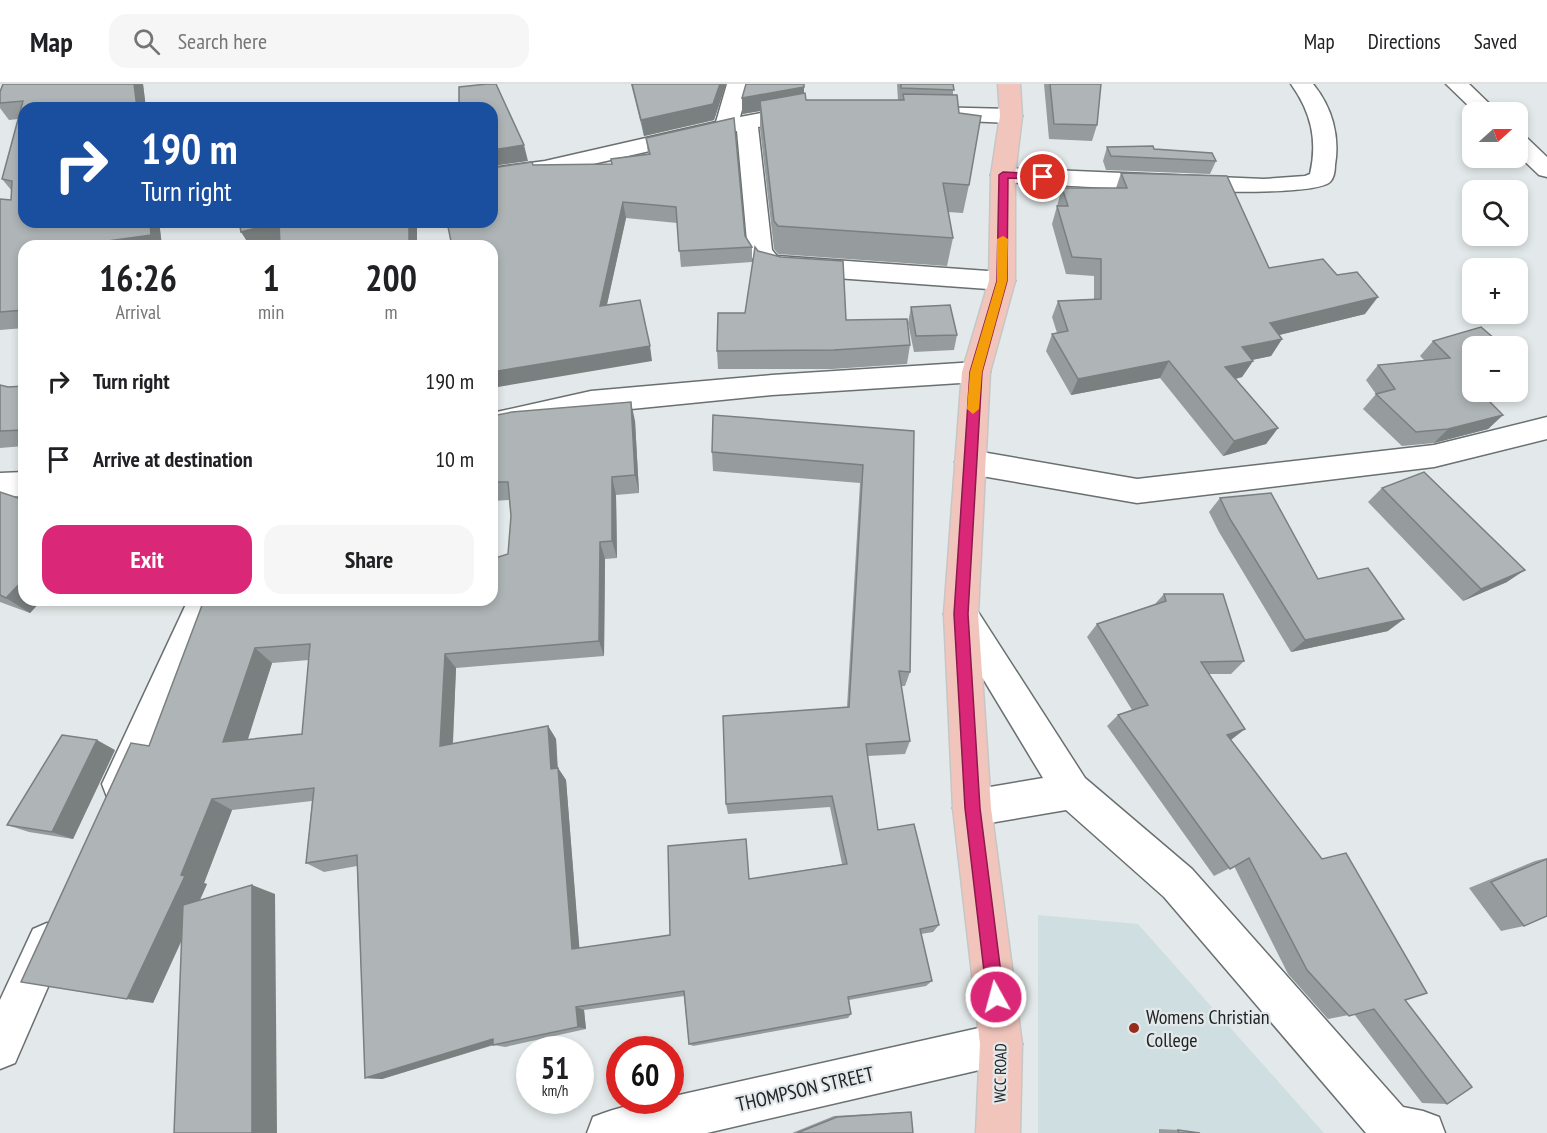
<!DOCTYPE html>
<html lang="en">
<head>
<meta charset="utf-8">
<style>
  :root { --surface:#fff; --page:#f6f6f6; --text:#202124; --muted:#757577; --line:#e0e0e0; --accent:#db2777 }
  body { margin:0; font-family:"PT Sans Narrow",sans-serif; background:var(--page); color:var(--text); height:100vh; display:flex; flex-direction:column; font-size:22px; white-space:nowrap }
  * { box-sizing:border-box; margin:0 }
  p { font-size:20px; color:var(--muted) }
  .icon { flex:none; width:33px; height:33px; fill:none; stroke:currentColor; stroke-width:2; stroke-linecap:round; stroke-linejoin:round }
  .map { position:relative; flex:1; overflow:hidden }
  .drawer { position:absolute; left:18px; top:156px; width:480px; height:366px; display:flex; flex-direction:column; background:var(--surface); border-radius:18px; box-shadow:0 3px 9px #0003 }
  .drawer>* { flex:none }
  .guide { position:absolute; left:18px; top:18px; width:480px; height:126px; border-radius:18px; box-shadow:0 3px 9px #0003; background:#1a4fa0; color:#fff; overflow:hidden }
  .needle { width:39px; rotate:69deg }
  .tools { position:absolute; left:1462px; top:18px; display:grid; gap:12px }
  .tools a { display:grid; place-items:center; width:66px; height:66px; border-radius:12px; background:var(--surface); box-shadow:0 3px 9px #0003; font-size:30px }
  .speed { position:absolute; left:516px; top:952px; display:flex; gap:12px; font-size:30px; font-weight:700; text-align:center }
  .speed>* { display:grid; place-content:center; width:78px; height:78px; border-radius:50%; background:var(--surface); box-shadow:0 3px 9px #0003; line-height:1 }
  .speed small { font-size:15px; font-weight:400 }
  .speed .limit { border:9px solid #d22; background:#fff; color:#111 }
  .pin { position:absolute; display:grid; place-items:center; width:51px; height:51px; color:#fff; margin:-26px; border:3px solid #fff; border-radius:50%; box-shadow:0 2px 6px #0007 }
  .me { position:absolute; width:66px; margin:-33px; rotate:353deg; stroke-linejoin:round; filter:drop-shadow(0 0 4px #0008) }
  .turn { display:flex; align-items:center; gap:21px; height:126px; padding:0 24px; font-size:27px }
  .turn .icon { width:78px; height:78px; stroke-width:2.5 }
  .turn b { display:block; font-size:42px; line-height:51px }
  .eta { display:flex; justify-content:space-evenly; align-items:center; height:102px; text-align:center }
  .eta b { font-size:36px; font-weight:700; line-height:42px }
  .cta { display:flex; gap:12px; margin-top:auto; padding:12px 24px }
  .cta a { flex:1; height:69px; border-radius:18px; background:var(--accent); color:#fff; font-size:24px; font-weight:700; line-height:69px; text-align:center }
  .cta a+a { background:var(--page); color:var(--text) }
  ul { padding:0; list-style:none }
  li { display:flex; align-items:center; gap:18px; height:78px; padding:0 24px }
  li div { flex:1 }
  li b { display:block; font-size:22px }
  li em { font-style:normal }
  header { display:flex; align-items:center; gap:36px; box-sizing:border-box; height:84px; padding:0 30px; background:var(--surface); border-bottom:2px solid var(--line) }
  header strong { font-size:28px }
  nav { display:flex; gap:33px; margin-inline-start:auto; font-size:21px }
  .search { width:420px; height:54px; background:var(--page); display:flex; align-items:center; gap:15px; box-sizing:border-box; padding:0 21px; border-radius:18px; color:var(--muted); font-size:22px }
  .map>svg:first-child { display:block }
  .built { fill:#cfdfe1 }
  .lines { fill:none; stroke-linecap:round; stroke-linejoin:round }
  .minor-casing { stroke:#6a6f70; stroke-width:3 }
  .tertiary-casing { stroke:#6a6f70; stroke-width:3 }
  .secondary-casing { stroke:#6a6f70; stroke-width:3 }
  .primary-casing { stroke:#c6c6c6; stroke-width:3 }
  .minor { fill:#fff; fill-rule:evenodd }
  .tertiary { fill:#fff; fill-rule:evenodd }
  .secondary { fill:#fff; fill-rule:evenodd }
  .primary { fill:#f1c5bc; fill-rule:evenodd }
  .wall { fill:#969c9d; fill-rule:evenodd }
  .shaded-wall { fill:#7a7f7f }
  .building { fill:#afb5b6; stroke:#7a7f7f; stroke-width:1.5; fill-rule:evenodd }
  .route { fill:#db2777; stroke:#8e194d; stroke-width:1.5 }
  .slow { fill:#f59e0b }
  .poi-dot { fill:#962d1c; stroke:#e3e9ea; stroke-width:2 }
  .labels { text-anchor:middle; dominant-baseline:central; stroke-width:4.5; stroke-linejoin:round; paint-order:stroke }
  .street-label { font-size:16px; fill:#222425; stroke:#e3e9ea }
  .near-poi-label { font-size:20px; fill:#222425; stroke:#e3e9ea; text-anchor:start }
  .near-street-label { font-size:20px; fill:#222425; stroke:#e3e9ea }
</style>
</head>
<body>
<header>
<strong>Map</strong>
<div class="search"><svg class="icon" aria-label="search" viewBox="0 0 24 24"><circle cx="10" cy="10" r="6"/><path d="M15 15l6 6"/></svg>Search here</div>
<nav><a>Map</a><a>Directions</a><a>Saved</a></nav>
</header>
<div class="map">
<svg width="1547" height="1049" viewBox="0 0 1547 1049">
  <rect width="100%" height="100%" fill="#e3e9ea"/>
  <polygon class="built" points="1038,831 1138,840 1324,1049 1038,1049"/>
  <g class="lines">
    <defs>
      <g id="minor">
        <polygon points="727,0 749,0 740,33 805,21 813,23 816,28 813,33 758,43 772,166 777,172 1002,188 1011,191 1015,197 1011,203 1002,206 781,190 759,184 748,168 737,47 545,91 492,98 492,84 545,77 716,38"/>
        <path d="M1291,0h22c19,23 27,52 22,81 0,5 -1,13 -5,17 -23,21 -281,2 -327,0l-8,-2 -4,-5 4,-5 8,-2 261,11 41,-3 5,-2c8,-34 1,-62 -19,-90z"/>
        <polygon points="1446,0 1469,0 1498,28 1475,28"/>
        <polygon points="928,23 1011,25 1019,27 1022,32 1019,37 1011,39 920,35 917,30 920,25"/>
        <polygon points="1518,51 1526,53 1547,73 1547,93 1539,91 1518,71"/>
        <polygon points="976,278 986,281 990,288 986,295 976,298 772,311 591,329 492,351 492,329 591,307 772,291"/>
        <polygon points="24,388 24,412 0,413 0,389"/>
        <polygon points="188,516 220,516 133,713 120,718 107,713 102,700"/>
        <polygon points="47,839 61,845 67,859 15,979 0,985 0,916 33,845"/>
      </g>
      <polygon id="tertiary" points="1547,333 1547,355 1434,383 1137,419 970,390 960,386 955,378 960,370 970,366 1137,395 1434,361"/>
      <g id="secondary">
        <polygon points="961,516 973,520 1085,694 1192,785 1403,1023 1423,1027 1439,1033 1445,1049 1366,1049 1164,813 1066,726 972,742 959,737 953,724 959,711 972,706 1043,694 944,530 949,520"/>
        <path d="M1001,939l15,6 6,15 -6,15 -15,6 -294,68h-120l6,-16c25,-10 51,-16 77,-16v-4z"/>
      </g>
      <polygon id="primary" points="998,0 1020,0 1022,32 1015,91 1015,197 990,288 978,530 991,724 1022,960 1020,1049 976,1049 980,960 953,724 944,530 962,288 989,197 991,91 1000,32"/>
    </defs>
    <use href="#minor" class="minor-casing"/>
    <use href="#tertiary" class="tertiary-casing"/>
    <use href="#secondary" class="secondary-casing"/>
    <use href="#primary" class="primary-casing"/>
    <use href="#minor" class="minor"/>
    <use href="#tertiary" class="tertiary"/>
    <use href="#secondary" class="secondary"/>
    <use href="#primary" class="primary"/>
  </g>
  <g class="wall">
    <polygon points="3,0 143,0 162,162 24,162 24,244 0,246 0,115 11,116 12,107 2,95 18,35 9,36 0,24 0,8"/>
    <polygon points="631,0 726,0 714,36 644,52"/>
    <polygon points="897,0 953,0 953,11 959,29 969,101 963,129 948,128 953,154 947,182 778,170 774,165 760,45 760,27 742,30 742,14 804,10 806,16 898,16"/>
    <polygon points="1044,0 1101,0 1097,41 1092,57 1049,55"/>
    <polygon points="646,54 745,152 752,163 752,178 681,183 677,139 626,134 607,221 652,277 492,162 533,81 612,80 648,70"/>
    <polygon points="1107,63 1154,65 1216,77 1210,90 1106,86 1103,77"/>
    <polygon points="1121,89 1269,184 1365,230 1279,251 1282,255 1271,272 1252,276 1253,277 1242,293 1236,295 1278,344 1266,360 1223,372 1160,294 1071,311 1046,267 1052,250 1057,249 1052,233 1058,217 1094,215 1094,192 1066,190 1052,140 1062,104 1116,104"/>
    <polygon points="758,167 846,236 910,261 907,280 832,285 718,285 717,267 745,229"/>
    <polygon points="911,223 957,251 954,266 914,268 908,239"/>
    <polygon points="1481,243 1473,308 1503,331 1488,345 1434,359 1402,362 1363,325 1376,310 1366,296 1378,281 1424,276 1420,272 1433,257"/>
    <polygon points="0,301 8,303 24,302 24,362 0,364"/>
    <path d="M492,332l143,5 4,72 -23,2 1,63 -12,1 -1,97 -148,12 -3,76 95,-18 8,13 2,29 8,12 13,168 91,-13 79,-56 93,-15 -12,-57 -102,7 -2,-10 121,-97 13,-224 -147,-12 -1,-19 202,-21 -4,241 -5,14h-4l9,55 -5,13 -37,2 10,74 61,95 -6,7 -12,2 11,47 -6,5 -77,14 2,14 -3,4 -155,28 -4,-2 -5,-48 -100,14 2,19 -81,18 -11,-2 -112,34 -17,-1 -8,-212 -33,6 -18,-9 6,-62 -80,9 -28,73 3,1 -7,16 75,-6 -93,46 -29,63 -4,-257 55,-146h288l16,-46 3,-38 -2,-16 -17,1zM309,576l-7,74 -55,6 25,-77z"/>
    <polygon points="1382,404 1507,498 1463,517 1368,418"/>
    <polygon points="0,408 24,516 42,516 30,529 0,518"/>
    <polygon points="1220,414 1318,495 1388,547 1291,568 1219,448 1209,428"/>
    <polygon points="1164,510 1244,577 1231,590 1209,590 1230,656 1405,916 1447,1020 1422,1019 1354,930 1328,935 1288,890 1234,782 1214,792 1107,642 1118,631 1132,626 1087,553 1097,540 1155,520"/>
    <polygon points="115,666 73,755 29,748 7,741"/>
    <polygon points="1547,774 1547,832 1524,842 1501,847 1469,804 1535,777"/>
    <polygon points="905,1028 911,1028 913,1049 792,1049 834,1032"/>
    <polygon points="1159,1045 1178,1046 1200,1049 1159,1049"/>
  </g>
  <g class="shaded-wall">
    <polygon points="134,0 143,0 146,24 137,24"/>
    <polygon points="720,0 726,0 714,36 644,52 641,36"/>
    <polygon points="804,3 804,19 760,17 760,27 742,30 742,14"/>
    <polygon points="524,61 528,77 492,82 492,66"/>
    <polygon points="623,118 626,134 603,238 600,222"/>
    <polygon points="150,138 159,138 162,162 100,162 101,158"/>
    <polygon points="279,138 291,159 279,162 250,162 241,148"/>
    <rect x="409" y="138" width="8" height="24"/>
    <polygon points="1378,213 1365,230 1259,256 1270,239"/>
    <polygon points="1282,255 1271,272 1232,280 1242,263"/>
    <polygon points="650,262 652,277 492,304 492,288"/>
    <polygon points="1169,277 1160,294 1071,311 1078,295"/>
    <polygon points="1253,277 1242,293 1215,299 1225,283"/>
    <polygon points="631,318 635,337 639,409 635,391"/>
    <polygon points="1503,331 1488,345 1434,359 1448,345"/>
    <polygon points="1278,344 1266,360 1223,372 1234,357"/>
    <polygon points="612,393 616,411 617,474 612,457"/>
    <polygon points="600,458 605,475 604,572 599,557"/>
    <polygon points="1525,486 1507,498 1463,517 1481,505"/>
    <polygon points="24,495 24,516 42,516 30,529 6,514"/>
    <polygon points="1404,535 1388,547 1291,568 1305,556"/>
    <polygon points="255,564 272,579 243,671 223,658"/>
    <polygon points="445,570 456,584 452,675 440,662"/>
    <polygon points="548,642 556,655 558,697 551,685"/>
    <polygon points="1245,645 1231,656 1227,651"/>
    <polygon points="97,656 115,666 73,755 52,748"/>
    <polygon points="558,684 566,696 580,871 572,865"/>
    <polygon points="212,715 232,726 204,799 207,800 153,919 127,915 181,791"/>
    <polygon points="252,801 275,810 277,1049 252,1049"/>
    <polygon points="576,923 584,926 586,945 578,943"/>
    <polygon points="493,955 505,957 382,995 365,994"/>
  </g>
  <g class="building">
    <polygon points="3,0 134,0 137,24 24,24 24,138 150,138 151,151 101,158 100,162 24,162 24,226 0,228 0,115 11,116 12,97 2,95 23,17 0,19 0,8"/>
    <polygon points="487,0 496,0 524,61 492,66 492,24 459,24 459,3"/>
    <polygon points="632,0 720,0 713,20 641,36"/>
    <polygon points="746,0 804,0 804,3 742,14"/>
    <polygon points="901,0 953,0 954,6 901,4"/>
    <polygon points="1050,0 1101,0 1097,41 1054,40"/>
    <polygon points="805,9 806,16 904,16 903,10 957,11 959,29 981,32 969,101 943,99 953,154 778,142 774,137 760,17"/>
    <polygon points="734,34 745,152 752,163 679,167 676,123 623,118 600,222 640,216 650,262 492,288 492,162 452,162 447,138 492,138 492,84 532,78 533,81 612,80 611,75 650,70 646,54"/>
    <polygon points="1153,62 1154,65 1212,69 1216,77 1111,72 1107,63"/>
    <polygon points="1121,89 1227,92 1269,184 1323,175 1337,191 1357,188 1378,213 1270,239 1282,255 1242,263 1253,277 1225,283 1278,344 1234,357 1169,277 1078,295 1052,250 1068,247 1058,217 1101,215 1101,175 1072,173 1057,122 1068,122 1062,104 1127,104"/>
    <polygon points="239,138 279,138 241,148"/>
    <polygon points="279,138 409,138 409,162 280,162"/>
    <polygon points="755,163 758,167 781,173 843,177 846,236 907,235 910,261 834,266 717,267 718,229 745,229"/>
    <polygon points="950,221 957,251 916,252 911,223"/>
    <polygon points="1481,243 1503,262 1473,262 1473,294 1468,296 1473,301 1473,308 1480,308 1503,331 1448,345 1416,348 1376,310 1395,305 1378,281 1450,274 1433,257"/>
    <polygon points="1518,275 1522,279 1518,281"/>
    <polygon points="0,301 8,303 24,302 24,346 0,347"/>
    <path d="M631,318l4,73 -23,2v64l-12,1 -1,99 -154,13 -5,92 108,-20 3,43 7,-1 14,181 98,-14 -2,-89 78,-7 3,40 98,-15 -15,-68 -106,8 -3,-88 126,-9 14,-242 -151,-13 1,-37 201,16 -4,241 -11,-1 11,70 -44,3 12,86 36,-6 25,101 -19,4 12,52 -84,16 3,17 -162,30 -5,-53 -108,16 2,20 -85,18v-6l-128,39 -8,-223 -51,8 8,-75 -102,11 -31,76 4,1 -58,123 -106,-17 110,-239 18,3 55,-146h288v-41l16,-5 3,-38 -3,-34h-16v-66l20,-4zM310,560l-8,90 -79,8 32,-94z"/>
    <polygon points="1424,388 1525,486 1481,505 1382,404"/>
    <polygon points="0,408 24,416 24,495 6,514 0,511"/>
    <polygon points="1271,409 1318,495 1368,484 1404,535 1305,556 1230,435 1220,414"/>
    <polygon points="1164,510 1223,510 1244,577 1201,578 1245,645 1227,651 1322,775 1346,769 1427,909 1405,916 1472,1003 1447,1020 1374,925 1349,932 1307,886 1249,774 1230,785 1118,631 1148,621 1097,540 1166,517"/>
    <polygon points="62,651 97,656 52,748 7,741"/>
    <polygon points="1547,775 1547,832 1524,842 1491,798"/>
    <polygon points="252,801 252,1049 174,1049 183,821"/>
    <polygon points="911,1028 913,1049 797,1049 837,1033"/>
    <polygon points="1178,1046 1200,1049 1179,1049"/>
  </g>
  <polygon class="route" points="1003,88 1043,90 1048,93 1043,96 1008,94 1007,197 982,288 968,530 980,724 1004,913 1002,919 996,922 990,919 987,913 965,724 954,530 970,288 997,197 999,91"/>
  <polygon class="slow" points="1003,152 1008,155 1007,197 982,288 979,325 973,330 967,325 970,288 997,197 997,155"/>
  <circle class="poi-dot" cx="1134" cy="944" r="6"/>
  <g class="labels">
    <g class="street-label">
      <text transform="translate(1000 989) rotate(-89)">WCC ROAD</text>
    </g>
    <g class="near-poi-label">
      <text x="1146" y="933">Womens Christian<tspan x="1146" dy="23">College</tspan></text>
    </g>
    <g class="near-street-label">
      <text transform="translate(805 1005) rotate(-13)">THOMPSON STREET</text>
    </g>
  </g>
</svg>
<div class="tools">
<a><svg class="needle" viewBox="-14 -14 28 28"><path d="M0-13l5 13h-10z" fill="#e53935"/><path d="M0 13l5-13h-10z" fill="#757577"/></svg></a>
<a><svg class="icon" aria-label="search" viewBox="0 0 24 24"><circle cx="10" cy="10" r="6"/><path d="M15 15l6 6"/></svg></a>
<a>+</a>
<a>−</a>
</div>
<div class="speed"><div>51<small>km/h</small></div><div class="limit">60</div></div>
<div class="pin" style="left:1043px;top:93px;background:#d93025"><svg class="icon" aria-label="arrive" viewBox="0 0 24 24"><path d="M6 21V4h12l-3 4 3 4H6"/></svg></div>
<svg class="me" style="left:996px;top:913px" viewBox="-20 -20 40 40"><circle r="17" fill="#db2777" stroke="#fff" stroke-width="3"/><path d="M0-11L8 9 0 5-8 9z" fill="#fff"/></svg>
<div class="guide">
<div class="turn"><svg class="icon" aria-label="right" viewBox="0 0 24 24"><path d="M7 20v-9h11M14 6l5 5-5 5"/></svg><div><b>190 m</b>Turn right</div></div>
</div>
<section class="drawer">
<div class="eta">
<div><b>16:26</b><p>Arrival</p></div>
<div><b>1</b><p>min</p></div>
<div><b>200</b><p>m</p></div>
</div>
<ul>
<li><svg class="icon" aria-label="right" viewBox="0 0 24 24"><path d="M7 20v-9h11M14 6l5 5-5 5"/></svg><div><b>Turn right</b></div><em>190 m</em></li>
<li><svg class="icon" aria-label="arrive" viewBox="0 0 24 24"><path d="M6 21V4h12l-3 4 3 4H6"/></svg><div><b>Arrive at destination</b></div><em>10 m</em></li>
</ul>
<div class="cta"><a>Exit</a><a>Share</a></div>
</section>
</div>
</body>
</html>
